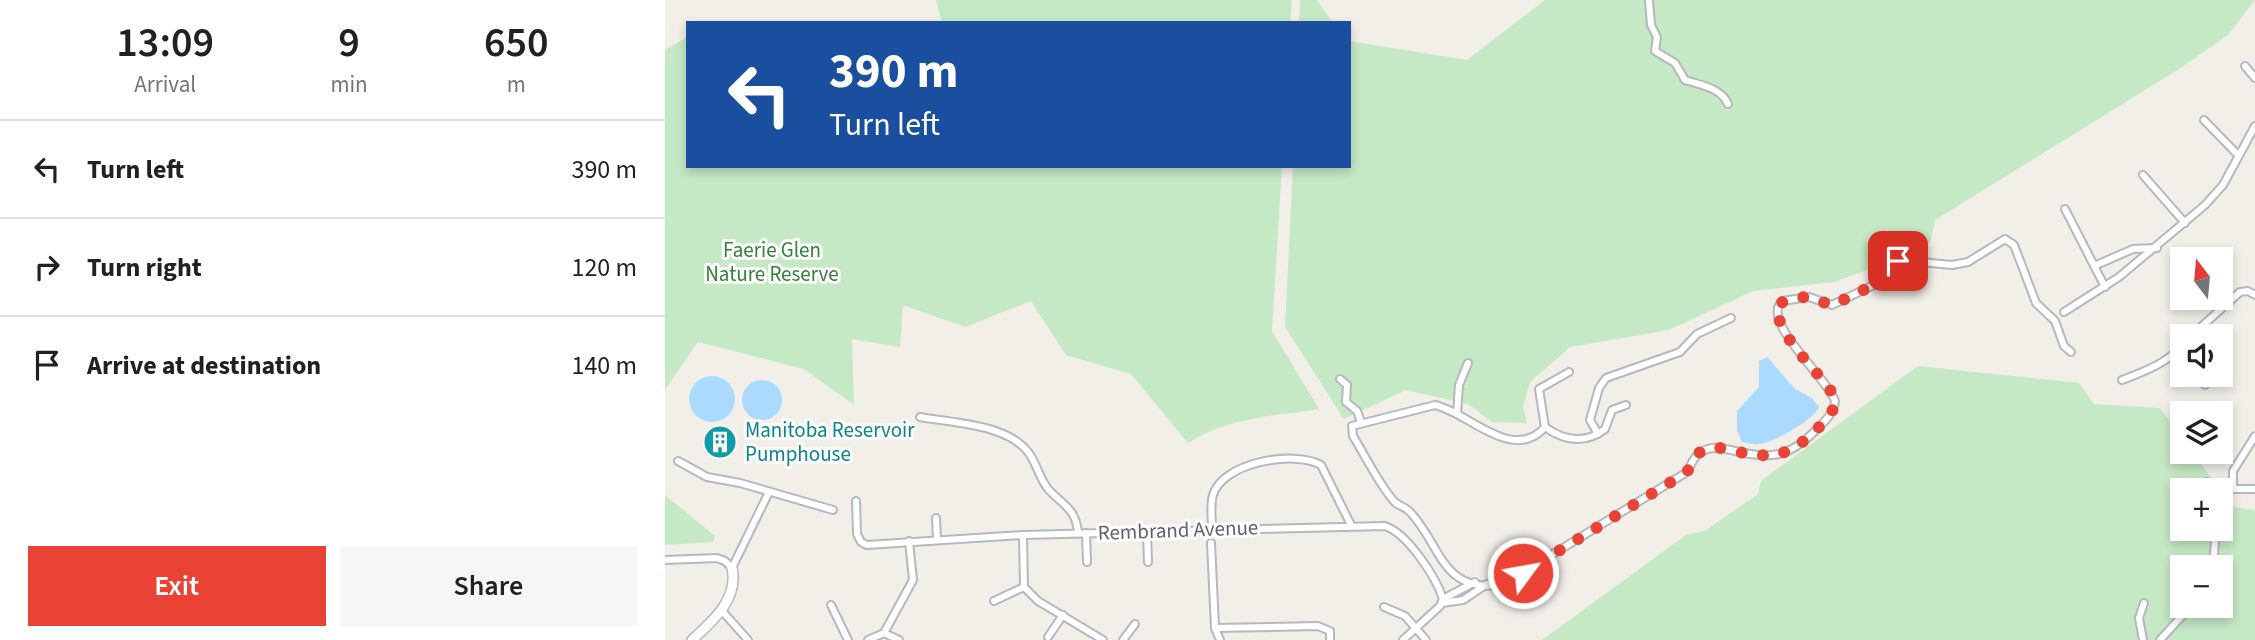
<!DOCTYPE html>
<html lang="en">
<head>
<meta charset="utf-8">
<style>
  :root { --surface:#fff; --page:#f6f6f6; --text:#202124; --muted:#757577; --line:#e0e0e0; --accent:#ea4335 }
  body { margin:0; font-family:"Source Sans 3",sans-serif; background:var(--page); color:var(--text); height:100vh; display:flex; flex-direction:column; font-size:26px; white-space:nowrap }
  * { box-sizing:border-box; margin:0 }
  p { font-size:23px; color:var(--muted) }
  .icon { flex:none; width:38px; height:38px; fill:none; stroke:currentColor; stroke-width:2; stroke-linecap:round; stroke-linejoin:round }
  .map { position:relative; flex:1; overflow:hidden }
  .sheet { display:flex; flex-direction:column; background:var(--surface); width:665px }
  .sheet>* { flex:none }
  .guide { position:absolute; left:21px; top:21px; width:665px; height:147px; border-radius:0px; box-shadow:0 4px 10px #0003; background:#1a4fa0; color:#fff; overflow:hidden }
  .needle { width:46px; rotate:344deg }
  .tools { position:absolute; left:1505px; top:247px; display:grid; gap:14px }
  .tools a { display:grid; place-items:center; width:63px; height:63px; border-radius:0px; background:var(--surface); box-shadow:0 4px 10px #0003; font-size:35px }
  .pin { position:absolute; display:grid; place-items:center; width:60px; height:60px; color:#fff; margin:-30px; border-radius:14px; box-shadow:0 4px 10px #0006 }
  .me { position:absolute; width:77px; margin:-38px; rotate:58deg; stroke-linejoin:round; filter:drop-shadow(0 0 5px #0008) }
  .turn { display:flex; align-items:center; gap:24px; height:147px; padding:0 28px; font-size:32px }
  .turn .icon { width:91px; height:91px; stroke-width:2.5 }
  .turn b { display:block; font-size:49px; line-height:60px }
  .eta { display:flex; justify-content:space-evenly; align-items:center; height:119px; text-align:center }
  .eta b { font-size:42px; font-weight:600; line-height:49px }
  .button { display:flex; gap:14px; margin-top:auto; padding:14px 28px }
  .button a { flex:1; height:80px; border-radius:0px; background:var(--accent); color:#fff; font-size:28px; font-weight:600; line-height:80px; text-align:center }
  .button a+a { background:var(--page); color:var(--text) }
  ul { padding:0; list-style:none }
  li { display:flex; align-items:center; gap:21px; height:98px; padding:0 28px; border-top:2px solid var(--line) }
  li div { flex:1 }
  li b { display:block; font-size:26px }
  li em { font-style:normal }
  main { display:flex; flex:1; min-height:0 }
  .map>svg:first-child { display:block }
  .green { fill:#c5e8c5; fill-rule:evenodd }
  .water { fill:#aadaff }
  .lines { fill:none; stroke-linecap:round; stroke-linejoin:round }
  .street-casing { stroke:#b5b8bc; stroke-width:10 }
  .secondary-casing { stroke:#b6babf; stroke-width:12 }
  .street { stroke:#fff; stroke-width:6 }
  .secondary { stroke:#fff; stroke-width:9 }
  .route { stroke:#ea4335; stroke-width:12; stroke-dasharray:0 21.6 }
  .labels { text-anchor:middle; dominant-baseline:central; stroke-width:6; stroke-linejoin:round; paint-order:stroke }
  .park-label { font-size:21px; fill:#348238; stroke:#fff }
  .culture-label { font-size:21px; fill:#0d838f; stroke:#fff; text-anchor:start }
  .street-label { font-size:21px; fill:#5f6368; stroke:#fff }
</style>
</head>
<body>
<main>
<section class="sheet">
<div class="eta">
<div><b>13:09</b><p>Arrival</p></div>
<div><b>9</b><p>min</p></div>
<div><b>650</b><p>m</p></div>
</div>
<ul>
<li><svg class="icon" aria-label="left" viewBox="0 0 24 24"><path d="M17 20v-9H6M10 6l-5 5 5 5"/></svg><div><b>Turn left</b></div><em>390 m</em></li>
<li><svg class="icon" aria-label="right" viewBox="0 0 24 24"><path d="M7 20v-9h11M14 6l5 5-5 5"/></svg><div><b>Turn right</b></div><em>120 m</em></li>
<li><svg class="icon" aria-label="arrive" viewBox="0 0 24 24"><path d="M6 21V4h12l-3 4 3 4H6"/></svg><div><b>Arrive at destination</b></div><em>140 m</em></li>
</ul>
<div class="button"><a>Exit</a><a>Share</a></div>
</section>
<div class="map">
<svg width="1590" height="640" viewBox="0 0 1590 640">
  <rect width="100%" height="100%" fill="#f1efe8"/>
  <g class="green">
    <polygon points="271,0 627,0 625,23 277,23"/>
    <polygon points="635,0 652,0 668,23 634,23"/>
    <polygon points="880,0 1590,0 1563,35 1514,69 1270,220 1265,243 1237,245 1214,258 1200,271 1169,282 1088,291 1004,330 905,347 865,382 858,407 862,423 827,422 803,404 741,390 679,419 620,327 628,166 684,166 684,41 802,60"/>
    <path d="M22,37l1,129h594l-10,165 47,78c-46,7 -92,9 -131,34l-57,-69 -65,-19 -35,-54 -66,26 -62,-22 -3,42 -48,-8 2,66 -50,-36 -106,-27 -33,48v-340z"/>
    <path d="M1253,366l161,17 15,21 66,4 22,30v14h10l41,55 22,3v130h-713l144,-105 19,-4 53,-37 3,-13zM1517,490h39v38h-39zM1517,567h39v39h-39z"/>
    <polygon points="0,495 50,536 48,542 0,545"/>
  </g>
  <g class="water">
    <path d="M1102,357l28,32 17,9 7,9c-5,13 -46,36 -60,37 -5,1 -12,-1 -17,-2l-5,-11v-20l22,-24v-26z"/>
    <circle cx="47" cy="399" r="23"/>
    <circle cx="97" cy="400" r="20"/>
  </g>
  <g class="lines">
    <defs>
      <g id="street">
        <path d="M984,0l2,25 6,12 -2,14 20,12 10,17c14,5 36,7 43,24"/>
        <polyline points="1580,66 1590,78"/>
        <polyline points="1539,120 1573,155"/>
        <polyline points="1478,175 1520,223"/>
        <polyline points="1400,209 1440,287"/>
        <polyline points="1429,266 1468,249 1492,248"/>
        <polyline points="1399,312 1454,277 1540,205 1558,185 1590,126"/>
        <polyline points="1526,336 1575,292 1583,291 1590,295"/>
        <polyline points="1509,355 1517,363"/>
        <path d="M904,372l-30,17 6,38c-32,37 -77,-15 -110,-22l-83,21 1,10c13,21 24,45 40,64 4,6 12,6 17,12 31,32 32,84 94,72l183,-112c6,-10 7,-19 21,-23 8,-3 18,0 27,2 34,8 53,7 79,-19 9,-9 20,-18 21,-31 -8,-24 -75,-79 -53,-100l27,-4 23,8 50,-24 18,-21 52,5 16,-3 37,-23 9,6 22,58 19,18 9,25 7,6"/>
        <polyline points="1529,374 1540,385"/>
        <polyline points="675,379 682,385 681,402 692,411 696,422"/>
        <path d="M1457,380c21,-8 46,-17 60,-35"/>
        <polyline points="792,414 794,385 803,363"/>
        <path d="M255,417c32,6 87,7 108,35 9,11 11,27 21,38 15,16 27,19 29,43"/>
        <path d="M880,427c19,14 41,17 60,2l7,-19 14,-5"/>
        <polyline points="933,434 925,420 934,388 941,378 1015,352 1032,334 1066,318"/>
        <polyline points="13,461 42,477 75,483 168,510"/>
        <polyline points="1568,488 1568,471 1590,436"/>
        <polyline points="1530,490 1541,482 1557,489 1590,489"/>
        <path d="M191,501l1,33 4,8 6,3 156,-10 362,-9c22,7 51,51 58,73l-3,7 -37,34"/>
        <polyline points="271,518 272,540"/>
        <path d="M547,528c0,-10 -2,-23 1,-33 10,-33 81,-45 108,-30l30,60"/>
        <polyline points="482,532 483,562"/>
        <polyline points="421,533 422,562"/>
        <polyline points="358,535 359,587 373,601 438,640"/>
        <polyline points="546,543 550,628 555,640"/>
        <polyline points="0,560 52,558 60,561 67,568 104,492"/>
        <polyline points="1548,567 1551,528"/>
        <polyline points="778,599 810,582"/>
        <polyline points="329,601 359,587"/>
        <polyline points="777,603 798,600 822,584"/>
        <polyline points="166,605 183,640"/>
        <polyline points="719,607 740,616 761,640"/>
        <polyline points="58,612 83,640"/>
        <polyline points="550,628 653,626 665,631 665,640"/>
        <polyline points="219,633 248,580 244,541"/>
        <polyline points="383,637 398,615"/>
        <polyline points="203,640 219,633 234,640"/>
        <polyline points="458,640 470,624"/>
        <polyline points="1478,640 1474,618 1479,603"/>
        <polyline points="1495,640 1526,606"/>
      </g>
      <path id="secondary" d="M27,640c20,-18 47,-41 40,-72"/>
    </defs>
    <use href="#street" class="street-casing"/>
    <use href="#secondary" class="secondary-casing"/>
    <use href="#street" class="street"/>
    <use href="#secondary" class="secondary"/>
  </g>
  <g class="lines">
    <path class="route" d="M858,573l164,-101c6,-10 7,-19 20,-23 9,-3 19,0 27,2 40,9 57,5 86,-25 8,-9 16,-16 15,-28 -14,-27 -65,-65 -56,-95l25,-6 29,8 49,-24 16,-20"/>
  </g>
  <defs>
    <symbol id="building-disc" viewBox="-11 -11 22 22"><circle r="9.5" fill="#0f9aa8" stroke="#fff"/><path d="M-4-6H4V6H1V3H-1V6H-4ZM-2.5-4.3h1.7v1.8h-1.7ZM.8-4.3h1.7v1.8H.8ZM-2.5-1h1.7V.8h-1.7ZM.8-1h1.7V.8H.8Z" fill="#fff"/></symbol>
  </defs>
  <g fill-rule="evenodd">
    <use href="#building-disc" x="36" y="423" width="38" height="38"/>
  </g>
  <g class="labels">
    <g class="park-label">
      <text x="107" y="250">Faerie Glen<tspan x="107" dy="24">Nature Reserve</tspan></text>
    </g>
    <g class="culture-label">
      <text x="80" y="430">Manitoba Reservoir<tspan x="80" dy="24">Pumphouse</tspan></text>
    </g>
    <g class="street-label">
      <text transform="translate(513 530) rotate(-2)">Rembrand Avenue</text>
    </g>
  </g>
</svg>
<div class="tools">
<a><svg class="needle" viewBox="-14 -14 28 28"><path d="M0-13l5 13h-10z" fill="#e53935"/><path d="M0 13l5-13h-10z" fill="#757577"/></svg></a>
<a><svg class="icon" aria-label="sound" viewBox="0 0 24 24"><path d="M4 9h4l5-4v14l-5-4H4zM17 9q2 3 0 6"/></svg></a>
<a><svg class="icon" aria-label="layers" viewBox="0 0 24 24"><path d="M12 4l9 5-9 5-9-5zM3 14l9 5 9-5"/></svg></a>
<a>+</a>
<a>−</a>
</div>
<div class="pin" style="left:1233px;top:261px;background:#d93025"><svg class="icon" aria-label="arrive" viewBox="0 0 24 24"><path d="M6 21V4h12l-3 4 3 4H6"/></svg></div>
<svg class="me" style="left:858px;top:573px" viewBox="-20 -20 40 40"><circle r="17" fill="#ea4335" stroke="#fff" stroke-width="3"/><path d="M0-11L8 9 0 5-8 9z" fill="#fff"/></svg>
<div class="guide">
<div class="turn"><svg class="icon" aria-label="left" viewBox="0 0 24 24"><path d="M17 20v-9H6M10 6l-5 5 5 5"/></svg><div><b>390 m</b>Turn left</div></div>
</div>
</div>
</main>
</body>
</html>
